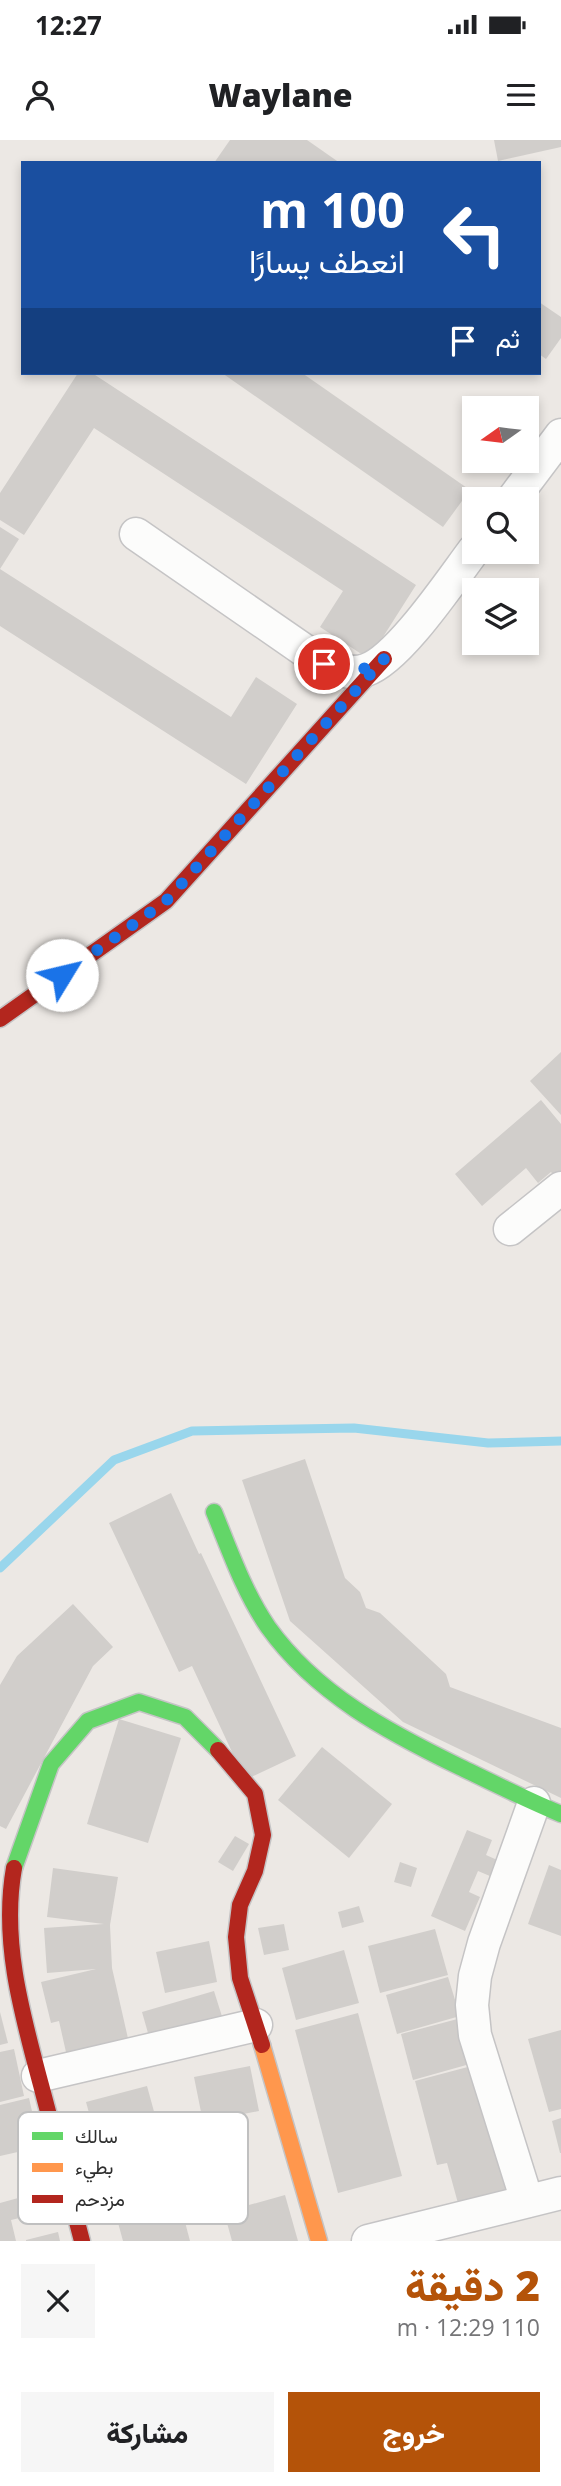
<!DOCTYPE html>
<html lang="ar">
<head>
<meta charset="utf-8">
<style>
  :root { --surface:#fff; --page:#f6f6f6; --text:#202124; --muted:#757577; --accent:#b45309 }
  body { margin:0; font-family:"Open Sans",Vazirmatn,sans-serif; background:var(--page); color:var(--text); direction:rtl; height:100vh; display:flex; flex-direction:column; font-size:26px; white-space:nowrap }
  * { box-sizing:border-box; margin:0 }
  p { font-size:23px; color:var(--muted) }
  .icon { flex:none; width:38px; height:38px; fill:none; stroke:currentColor; stroke-width:2; stroke-linecap:round; stroke-linejoin:round }
  .map { position:relative; height:2101px; overflow:hidden; direction:ltr }
  .drawer { display:flex; flex-direction:column; background:var(--surface); flex:1 }
  .drawer>* { flex:none }
  .hud { position:absolute; left:21px; top:21px; width:520px; height:214px; border-radius:0px; box-shadow:0 4px 10px #0003; direction:rtl; background:#1a4fa0; color:#fff; overflow:hidden }
  .needle { width:46px; rotate:256deg }
  .fabs { position:absolute; left:462px; top:256px; display:grid; gap:14px }
  .fabs a { display:grid; place-items:center; width:77px; height:77px; border-radius:0px; background:var(--surface); box-shadow:0 4px 10px #0003; font-size:35px }
  .pin { position:absolute; display:grid; place-items:center; width:60px; height:60px; color:#fff; margin:-30px; border:4px solid #fff; border-radius:50%; box-shadow:0 2px 7px #0007 }
  .me { position:absolute; width:77px; margin:-38px; rotate:54deg; stroke-linejoin:round; filter:drop-shadow(0 0 5px #0008) }
  .turn { display:flex; align-items:center; gap:24px; height:147px; padding:0 21px; font-size:32px }
  .turn .icon { width:91px; height:91px; stroke-width:2.5 }
  .turn b { display:block; font-size:49px; line-height:60px }
  .then { display:flex; align-items:center; height:66px; padding:0 21px; background:#0003; gap:14px; font-size:26px }
  .round { display:grid; place-items:center; flex:none; width:74px; height:74px; border-radius:0px; background:var(--page) }
  .overview { display:flex; align-items:center; justify-content:space-between; height:119px; padding:0 21px }
  h1 { font-size:42px; font-weight:800; line-height:52px; color:var(--accent) }
  .button { display:flex; gap:14px; margin-top:auto; padding:14px 21px }
  .button a { flex:1; height:80px; border-radius:0px; background:var(--accent); color:#fff; font-size:28px; font-weight:800; line-height:80px; text-align:center }
  .button a+a { background:var(--page); color:var(--text) }
  .status { display:flex; justify-content:space-between; align-items:center; height:49px; padding:0 35px; background:var(--surface); direction:ltr }
  .status svg { height:19px; fill:currentColor }
  header { display:flex; justify-content:space-between; align-items:center; height:91px; padding:0 21px; background:var(--surface); font-size:32px; font-weight:800 }
  .map>svg:first-child { display:block }
  .lines { fill:none; stroke-linecap:round; stroke-linejoin:round }
  .stream { stroke:#99d6ec; stroke-width:9 }
  .building { fill:#d1cecb }
  .street-casing { stroke:#c5c4c5; stroke-width:35 }
  .fast-casing { stroke:#c5c4c5; stroke-width:19 }
  .slow-casing { stroke:#c5c4c5; stroke-width:19 }
  .jam-casing { stroke:#c5c4c5; stroke-width:19 }
  .street { stroke:#fcfcfb; stroke-width:32 }
  .fast { stroke:#63d668; stroke-width:16 }
  .slow { stroke:#ff974d; stroke-width:16 }
  .jam { stroke:#b3261e; stroke-width:16 }
  .route { stroke:#1a73e8; stroke-width:12; stroke-dasharray:0 21.6 }
  .key { fill:#fff; stroke:#c0c0c0; stroke-width:2 }
  .key-label { font-size:19px; fill:#2e2e2e }
</style>
</head>
<body>
<div class="status"><b>12:27</b><svg viewBox="0 0 49 12"><path d="M0 12V9h3v3zM5 12V6h3v6zM10 12V3h3v9zM15 12V0h3v12zM26 1h20v11H26zM47 4h2v5h-2z"/></svg></div>
<header><svg class="icon" aria-label="menu" viewBox="0 0 24 24"><path d="M4 6h16M4 12h16M4 18h16"/></svg>Waylane<svg class="icon" aria-label="person" viewBox="0 0 24 24"><circle cx="12" cy="8" r="4"/><path d="M4 21q1-7 8-7t8 7"/></svg></header>
<div class="map">
<svg width="561" height="2101" viewBox="0 0 561 2101">
  <rect width="100%" height="100%" fill="#ece8e4"/>
  <g class="lines">
    <polyline class="stream" points="0,1428 114,1320 192,1291 354,1288 488,1303 561,1301"/>
  </g>
  <g class="building">
    <polygon points="230,0 307,0 340,23 214,23"/>
    <polygon points="494,0 561,0 561,7 498,21"/>
    <polygon points="539,162 561,177 561,198 546,219 539,214"/>
    <polygon points="78,233 92,233 416,445 369,519 320,487 343,451 94,288 24,395 0,380 0,353"/>
    <polygon points="222,233 302,233 470,350 443,387"/>
    <polygon points="0,387 19,399 0,429"/>
    <polygon points="0,429 231,577 256,537 297,564 246,644 0,486"/>
    <polygon points="561,912 561,975 530,941"/>
    <polygon points="541,960 561,984 561,1041 559,1042 551,1032 538,1043 526,1028 482,1066 455,1034"/>
    <polygon points="305,1319 345,1438 360,1452 366,1468 380,1473 446,1534 450,1547 561,1588 561,1658 403,1582 290,1481 242,1340"/>
    <polygon points="171,1353 199,1414 201,1413 296,1616 245,1640 192,1526 179,1532 109,1383"/>
    <polygon points="73,1464 113,1507 93,1526 6,1689 0,1686 0,1545 17,1516"/>
    <polygon points="119,1579 181,1598 148,1703 87,1684"/>
    <polygon points="322,1607 392,1664 349,1718 278,1660"/>
    <polygon points="467,1690 492,1700 486,1715 504,1723 497,1739 478,1731 469,1752 480,1757 465,1791 431,1776"/>
    <polygon points="235,1696 249,1704 233,1731 218,1722"/>
    <polygon points="400,1722 417,1728 411,1747 394,1742"/>
    <polygon points="549,1725 561,1730 561,1796 528,1784"/>
    <polygon points="53,1728 118,1737 110,1785 112,1828 132,1916 70,1930 59,1881 51,1883 41,1842 96,1829 47,1833 44,1788 104,1784 47,1777"/>
    <polygon points="359,1766 364,1782 342,1788 338,1772"/>
    <polygon points="284,1784 289,1810 264,1815 258,1788"/>
    <polygon points="435,1789 448,1835 380,1853 368,1806"/>
    <polygon points="209,1801 217,1842 165,1853 156,1812"/>
    <polygon points="344,1810 359,1863 296,1880 282,1828"/>
    <polygon points="448,1837 460,1876 397,1894 386,1855"/>
    <polygon points="214,1851 225,1886 152,1907 142,1872"/>
    <polygon points="0,1872 8,1903 0,1905"/>
    <polygon points="358,1873 402,2036 338,2053 295,1890"/>
    <polygon points="465,1877 477,1922 413,1940 401,1894"/>
    <polygon points="561,1890 561,1969 549,1972 528,1899"/>
    <polygon points="14,1909 24,1956 0,1962 0,1912"/>
    <polygon points="479,1924 522,2051 459,2067 447,2023 437,2025 415,1941"/>
    <polygon points="250,1926 259,1971 203,1982 194,1937"/>
    <polygon points="147,1946 161,1997 100,2013 86,1962"/>
    <polygon points="29,1958 40,2007 0,2016 0,1965"/>
    <polygon points="561,1978 561,2013 560,2013 552,1981"/>
    <polygon points="174,2040 190,2101 123,2101 111,2057"/>
    <polygon points="40,2052 45,2072 11,2080 16,2101 0,2101 0,2063"/>
    <polygon points="285,2055 298,2101 232,2101 224,2072"/>
    <polygon points="58,2092 60,2101 26,2101 26,2100"/>
  </g>
  <g class="lines">
    <defs>
      <g id="street">
        <polyline points="513,359 561,295"/>
        <path d="M136,394l188,130c13,6 27,11 42,6 33,-11 86,-91 108,-120"/>
        <polyline points="510,1089 561,1048"/>
        <polyline points="38,1936 256,1885"/>
        <polyline points="527,2061 475,1895 472,1865 475,1836 484,1803 534,1663"/>
        <polyline points="368,2101 561,2053"/>
      </g>
      <g id="fast">
        <path d="M214,1372c16,39 30,80 54,115 48,67 120,105 192,140 33,16 67,33 101,47"/>
        <polyline points="14,1728 51,1624 88,1581 139,1562 185,1577 218,1610"/>
      </g>
      <polyline id="slow" points="262,1905 319,2101"/>
      <g id="jam">
        <polyline points="0,879 166,761 384,519"/>
        <polyline points="218,1610 255,1654 263,1695 255,1731 240,1765 236,1797 240,1838 262,1905"/>
        <path d="M14,1728c-13,73 8,146 27,217 14,52 27,104 41,156"/>
      </g>
    </defs>
    <use href="#street" class="street-casing"/>
    <use href="#fast" class="fast-casing"/>
    <use href="#slow" class="slow-casing"/>
    <use href="#jam" class="jam-casing"/>
    <use href="#street" class="street"/>
    <use href="#fast" class="fast"/>
    <use href="#slow" class="slow"/>
    <use href="#jam" class="jam"/>
  </g>
  <g class="lines">
    <path class="route" d="M62,835l104,-74 218,-242c-21,13 -37,16 -60,5"/>
  </g>
  <rect x="18" y="1972" width="230" height="112" rx="10" class="key"/>
  <rect x="32" y="1992" width="31" height="8" fill="#63d668"/>
  <rect x="32" y="2023" width="31" height="9" fill="#ff974d"/>
  <rect x="32" y="2055" width="31" height="8" fill="#b3261e"/>
  <g class="key-label">
    <text x="75" y="2003">سالك</text>
    <text x="75" y="2034">بطيء</text>
    <text x="75" y="2066">مزدحم</text>
  </g>
</svg>
<div class="fabs">
<a><svg class="needle" viewBox="-14 -14 28 28"><path d="M0-13l5 13h-10z" fill="#e53935"/><path d="M0 13l5-13h-10z" fill="#757577"/></svg></a>
<a><svg class="icon" aria-label="search" viewBox="0 0 24 24"><circle cx="10" cy="10" r="6"/><path d="M15 15l6 6"/></svg></a>
<a><svg class="icon" aria-label="layers" viewBox="0 0 24 24"><path d="M12 4l9 5-9 5-9-5zM3 14l9 5 9-5"/></svg></a>
</div>
<div class="pin" style="left:324px;top:524px;background:#d93025"><svg class="icon" aria-label="arrive" viewBox="0 0 24 24"><path d="M6 21V4h12l-3 4 3 4H6"/></svg></div>
<svg class="me" style="left:62px;top:835px" viewBox="-20 -20 40 40"><circle r="19" fill="#fff"/><path d="M0-13L10 11 0 6-10 11z" fill="#1a73e8"/></svg>
<div class="hud">
<div class="turn"><svg class="icon" aria-label="left" viewBox="0 0 24 24"><path d="M17 20v-9H6M10 6l-5 5 5 5"/></svg><div><b>100 m</b>انعطف يسارًا</div></div>
<div class="then">ثم<svg class="icon" aria-label="arrive" viewBox="0 0 24 24"><path d="M6 21V4h12l-3 4 3 4H6"/></svg></div>
</div>
</div>
<section class="drawer">
<div class="overview"><div><h1>2 دقيقة</h1><p>110 m · 12:29</p></div><a class="round"><svg class="icon" aria-label="close" viewBox="0 0 24 24"><path d="M6 6l12 12M18 6L6 18"/></svg></a></div>
<div class="button"><a>خروج</a><a>مشاركة</a></div>
</section>
</body>
</html>
